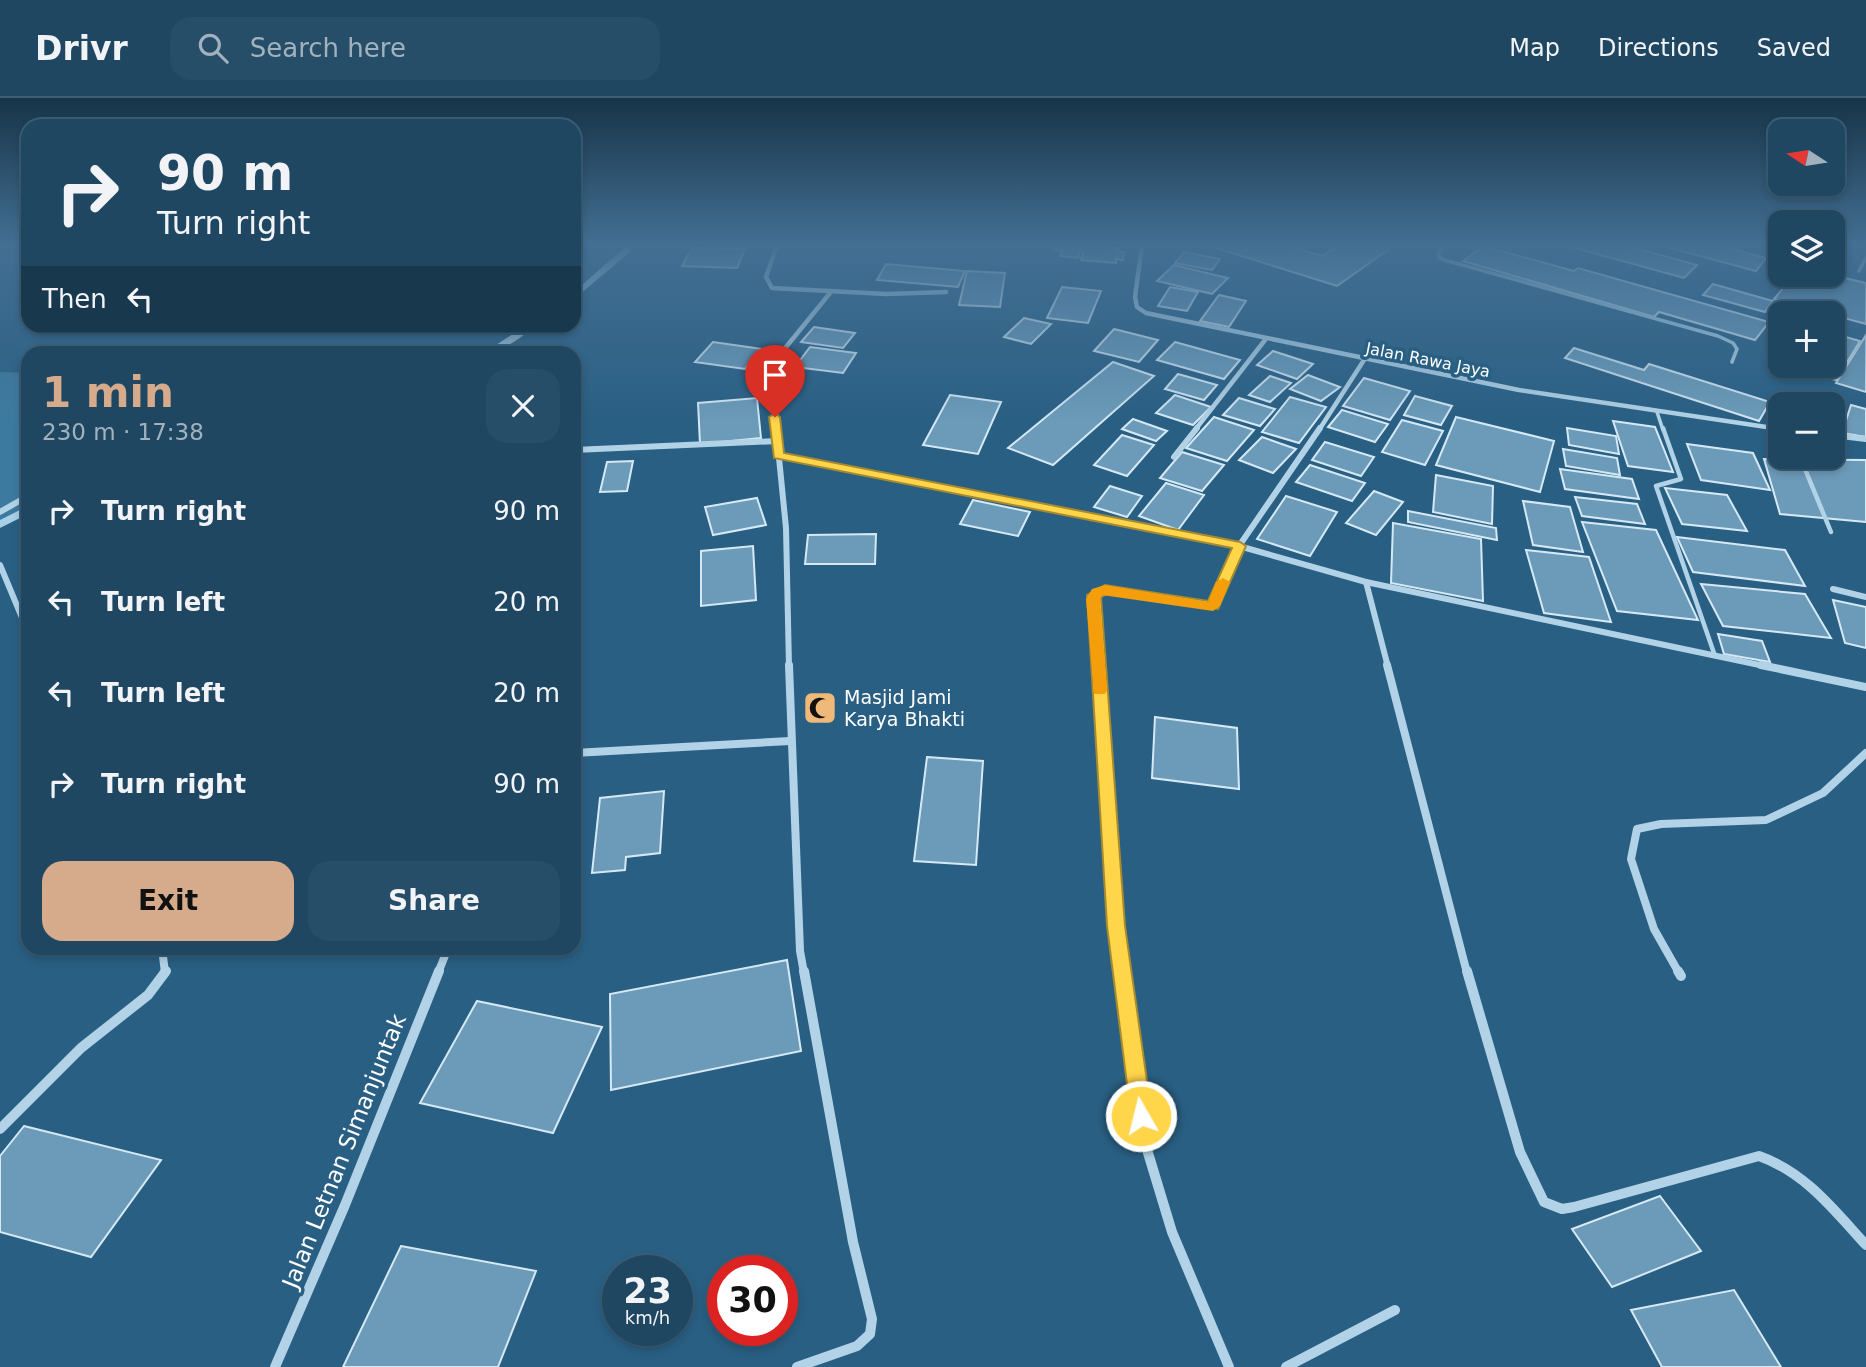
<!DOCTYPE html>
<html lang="en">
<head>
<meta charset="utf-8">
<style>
  :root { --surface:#1f4762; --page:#274e68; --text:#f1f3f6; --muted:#a1b2be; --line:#3c5f77; --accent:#d6ab8b }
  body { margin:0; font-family:"DejaVu Sans",sans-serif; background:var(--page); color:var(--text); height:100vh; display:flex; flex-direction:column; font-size:26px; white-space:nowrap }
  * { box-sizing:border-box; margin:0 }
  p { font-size:23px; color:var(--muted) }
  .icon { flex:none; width:38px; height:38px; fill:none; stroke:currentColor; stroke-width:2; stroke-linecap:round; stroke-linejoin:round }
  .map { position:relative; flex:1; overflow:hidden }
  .side { position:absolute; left:21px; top:248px; width:560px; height:609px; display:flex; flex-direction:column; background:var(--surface); border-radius:21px; box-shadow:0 4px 10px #0003,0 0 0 2px var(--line) }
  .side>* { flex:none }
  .hud { position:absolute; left:21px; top:21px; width:560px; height:214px; border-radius:21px; box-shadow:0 4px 10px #0003,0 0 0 2px var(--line); background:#1f4762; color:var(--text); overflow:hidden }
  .needle { width:46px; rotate:282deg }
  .fabs { position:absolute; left:1768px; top:21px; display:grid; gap:14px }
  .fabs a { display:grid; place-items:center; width:77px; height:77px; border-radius:14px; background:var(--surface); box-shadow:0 4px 10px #0003,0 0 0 2px var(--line); font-size:35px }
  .speed { position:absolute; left:602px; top:1157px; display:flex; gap:14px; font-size:35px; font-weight:700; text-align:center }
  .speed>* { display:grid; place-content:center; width:91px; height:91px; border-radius:50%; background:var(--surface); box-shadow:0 4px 10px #0003,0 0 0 2px var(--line); line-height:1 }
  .speed small { font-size:18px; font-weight:400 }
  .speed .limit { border:10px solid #d22; background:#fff; color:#111 }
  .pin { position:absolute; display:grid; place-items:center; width:60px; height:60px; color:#fff; margin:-72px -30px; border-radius:50% 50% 50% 0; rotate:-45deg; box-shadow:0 0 7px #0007 }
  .pin .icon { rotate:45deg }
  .me { position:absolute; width:77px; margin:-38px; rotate:352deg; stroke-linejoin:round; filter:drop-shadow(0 0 5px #0008) }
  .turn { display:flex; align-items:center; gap:24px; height:147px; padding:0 21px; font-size:32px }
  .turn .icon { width:91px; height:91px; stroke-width:2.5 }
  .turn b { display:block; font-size:49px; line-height:60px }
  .then { display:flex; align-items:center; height:66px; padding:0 21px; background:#0003; gap:14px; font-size:26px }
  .round { display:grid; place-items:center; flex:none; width:74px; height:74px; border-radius:21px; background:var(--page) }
  .overview { display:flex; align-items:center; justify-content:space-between; height:119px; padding:0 21px }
  h1 { font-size:42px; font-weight:700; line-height:52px; color:var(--accent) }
  .primary-button { display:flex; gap:14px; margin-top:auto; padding:14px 21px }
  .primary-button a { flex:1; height:80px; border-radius:21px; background:var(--accent); color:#111; font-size:28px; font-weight:700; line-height:80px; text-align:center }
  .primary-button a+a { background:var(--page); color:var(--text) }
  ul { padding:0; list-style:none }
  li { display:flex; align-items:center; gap:21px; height:91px; padding:0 21px }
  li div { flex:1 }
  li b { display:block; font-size:26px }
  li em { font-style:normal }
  header { display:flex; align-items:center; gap:42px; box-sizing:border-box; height:98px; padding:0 35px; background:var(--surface); border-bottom:2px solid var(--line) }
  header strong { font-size:33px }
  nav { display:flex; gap:38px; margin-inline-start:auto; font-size:24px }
  .search { width:490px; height:63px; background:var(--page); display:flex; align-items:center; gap:18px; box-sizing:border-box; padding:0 24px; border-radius:21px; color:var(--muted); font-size:26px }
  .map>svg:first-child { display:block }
  .green { fill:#3d7a9f }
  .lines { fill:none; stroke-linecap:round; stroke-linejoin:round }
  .stream { fill:#a7cfe7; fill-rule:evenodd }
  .building { fill:#6c9bb9; stroke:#d5e9f5; stroke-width:2 }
  .service-far1 { stroke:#b2d3e7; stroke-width:3.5 }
  .service { stroke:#b2d3e7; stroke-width:4.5 }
  .minor-far3 { stroke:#b2d3e7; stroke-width:4.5 }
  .minor-far2 { stroke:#b2d3e7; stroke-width:6 }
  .minor-far1 { stroke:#b2d3e7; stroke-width:8 }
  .minor { stroke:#b2d3e7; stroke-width:10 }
  .route { fill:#ffd54a; stroke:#a68a30; stroke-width:2 }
  .slow { fill:#f59e0b }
  .labels { text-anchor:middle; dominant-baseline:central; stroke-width:7; stroke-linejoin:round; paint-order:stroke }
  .far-street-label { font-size:16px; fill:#fff; stroke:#295f83 }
  .poi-label { font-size:19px; fill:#fff; stroke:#295f83; text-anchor:start }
  .near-street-label { font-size:23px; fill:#fff; stroke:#295f83 }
</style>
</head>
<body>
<header>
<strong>Drivr</strong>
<div class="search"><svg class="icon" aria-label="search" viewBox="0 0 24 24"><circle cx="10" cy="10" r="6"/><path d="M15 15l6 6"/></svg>Search here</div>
<nav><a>Map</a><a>Directions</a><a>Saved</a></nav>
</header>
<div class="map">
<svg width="1866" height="1269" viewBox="0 0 1866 1269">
  <rect width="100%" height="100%" fill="#295f83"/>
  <polygon class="green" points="0,274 28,275 28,410 0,426"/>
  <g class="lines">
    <g class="stream">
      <polygon points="624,147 632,147 630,154 574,201 574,194 623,151"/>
      <path d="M525,228h9c-17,16 -36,28 -60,28l22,-9z"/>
      <polygon points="28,408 28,416 0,430 0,422"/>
    </g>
  </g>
  <g class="building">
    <polygon points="1058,147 1082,147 1078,160 1060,158 1063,153 1055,152"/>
    <polygon points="1085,147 1119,150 1118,154 1124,154 1123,162 1116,161 1116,165 1081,162"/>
    <polygon points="1286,147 1322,158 1338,147 1395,147 1337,188 1210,148"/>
    <polygon points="1564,147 1624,147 1697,167 1684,180"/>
    <polygon points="1659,147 1718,147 1766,160 1756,173"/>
    <polygon points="1483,148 1574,173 1578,170 1769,224 1755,242 1659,214 1654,219 1463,163"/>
    <polygon points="692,150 745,151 737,170 682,168"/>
    <polygon points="1184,154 1220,161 1212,172 1175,165"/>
    <polygon points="886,166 965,173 958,189 877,182"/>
    <polygon points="1174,167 1228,180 1212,196 1157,183"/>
    <polygon points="967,173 1005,175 1000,209 959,207"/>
    <polygon points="1794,177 1832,177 1866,185 1866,226 1774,201"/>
    <polygon points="1713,186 1773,203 1765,214 1703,197"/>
    <polygon points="1062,189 1101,193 1088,225 1047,220"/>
    <polygon points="1170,189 1198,194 1187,213 1158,208"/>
    <polygon points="1219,197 1246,203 1229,229 1200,223"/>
    <polygon points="1024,220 1051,226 1031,246 1004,239"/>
    <polygon points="814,229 855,235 843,250 801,244"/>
    <polygon points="1114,231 1158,242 1139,264 1094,253"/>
    <polygon points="1832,235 1860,243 1836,282 1786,268 1832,268"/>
    <polygon points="1866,237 1866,294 1836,285"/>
    <polygon points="713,244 762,251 745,271 695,264"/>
    <polygon points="1175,244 1240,262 1224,281 1157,262"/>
    <polygon points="810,249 856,255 843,275 795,269"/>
    <polygon points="1574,250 1644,272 1649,266 1770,304 1759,323 1565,260"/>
    <polygon points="1273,253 1313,266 1297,281 1257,267"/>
    <polygon points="1113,264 1154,278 1053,367 1008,350"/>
    <polygon points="1178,276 1217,287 1204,302 1165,291"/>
    <polygon points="1308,277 1340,289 1321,303 1290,291"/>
    <polygon points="1270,278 1291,285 1270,304 1249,297"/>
    <polygon points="1364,280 1410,293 1390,322 1343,308"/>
    <polygon points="950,297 1001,304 978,356 923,347"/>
    <polygon points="1175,297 1211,309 1193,327 1156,315"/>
    <polygon points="1415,298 1452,308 1441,327 1404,317"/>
    <polygon points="1290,299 1326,309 1299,345 1262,334"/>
    <polygon points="757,300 761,340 700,346 698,305"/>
    <polygon points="1239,300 1275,311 1260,328 1223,317"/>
    <polygon points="1851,307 1866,311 1866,339 1842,335"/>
    <polygon points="1342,312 1388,326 1375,344 1328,329"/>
    <polygon points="1214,319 1254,332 1227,363 1186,350"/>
    <polygon points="1456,319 1554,343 1540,394 1436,367"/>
    <polygon points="1133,321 1167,333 1156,343 1122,331"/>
    <polygon points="1402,322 1443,333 1425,367 1382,354"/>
    <polygon points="1613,323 1655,329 1673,374 1628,368"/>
    <polygon points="1567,330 1616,338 1619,356 1569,347"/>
    <polygon points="1122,337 1154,347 1127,378 1094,367"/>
    <polygon points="1262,339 1296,351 1273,375 1239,362"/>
    <polygon points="1325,344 1374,359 1361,378 1312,362"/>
    <polygon points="1687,346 1753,355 1770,392 1701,382"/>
    <polygon points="1563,351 1617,360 1620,377 1566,368"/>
    <polygon points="1182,354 1224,367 1202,393 1160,380"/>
    <polygon points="1764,361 1866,362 1866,424 1780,416"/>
    <polygon points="633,363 627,393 600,394 607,364"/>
    <polygon points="1310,367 1365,385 1352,403 1296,384"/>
    <polygon points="1560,371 1632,381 1639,401 1565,391"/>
    <polygon points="1436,377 1493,388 1492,426 1433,414"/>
    <polygon points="1166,385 1204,397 1178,432 1139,418"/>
    <polygon points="1110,388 1142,398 1127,419 1094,409"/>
    <polygon points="1665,390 1727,397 1747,433 1682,426"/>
    <polygon points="1374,393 1403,404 1376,437 1346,425"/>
    <polygon points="1286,398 1337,414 1310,458 1257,441"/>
    <polygon points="1575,399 1637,406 1645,426 1582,418"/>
    <polygon points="757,400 766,427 713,437 705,409"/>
    <polygon points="973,402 1030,414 1018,438 960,426"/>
    <polygon points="1523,403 1570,409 1583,454 1533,447"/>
    <polygon points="1408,413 1496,430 1497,442 1408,424"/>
    <polygon points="1582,424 1656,432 1698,522 1617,513"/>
    <polygon points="1393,425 1481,441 1483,503 1391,485"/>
    <polygon points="876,436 875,466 805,466 808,437"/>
    <polygon points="1677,439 1785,452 1805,488 1693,474"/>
    <polygon points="753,448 756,502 701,508 701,453"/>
    <polygon points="1526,452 1589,459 1611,524 1544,515"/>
    <polygon points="1701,486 1805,496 1831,540 1723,528"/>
    <polygon points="1833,502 1866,509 1866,550 1845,545"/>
    <polygon points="1718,536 1762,543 1770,564 1724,556"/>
    <polygon points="1155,619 1237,630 1239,691 1152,680"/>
    <polygon points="927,659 983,663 976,767 914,763"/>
    <polygon points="664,693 660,755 626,759 625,772 592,775 600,700"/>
    <polygon points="787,862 801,953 611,992 610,896"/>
    <polygon points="477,903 602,929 553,1035 420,1005"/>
    <polygon points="24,1028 161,1062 91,1159 0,1134 0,1058"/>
    <polygon points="1660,1098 1701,1153 1612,1189 1572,1131"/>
    <polygon points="401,1148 536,1173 498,1269 343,1269"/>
    <polygon points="1734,1192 1781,1269 1662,1269 1631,1212"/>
  </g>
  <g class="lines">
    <g class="service-far1">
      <polyline points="1446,147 1438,155 1440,160 1448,163 1718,238 1733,245 1737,251 1732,264"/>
      <polyline points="1859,173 1866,160"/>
      <polyline points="1657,314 1663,332"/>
    </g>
    <g class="service">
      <polyline points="1663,330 1681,381 1656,388 1715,558"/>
      <polyline points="1800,359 1831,434"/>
    </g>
    <g class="minor-far3">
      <polyline points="777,147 766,179 772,190 886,196 946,194"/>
      <polyline points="1142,147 1135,199 1137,209 1146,215 1519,292 1780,331"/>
      <polyline points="777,332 774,273 782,254 830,195"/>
      <polyline points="1195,332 1265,242"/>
      <polyline points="1319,332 1364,262"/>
    </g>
    <g class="minor-far2">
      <polyline points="776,330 786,430 789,569"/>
      <polyline points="1773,330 1780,331"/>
      <polyline points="1832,337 1866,341"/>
      <polyline points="574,352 777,343"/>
      <polyline points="779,357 1239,448 1366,484 1769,569"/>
      <polyline points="1174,359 1197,330"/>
      <polyline points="0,414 28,398"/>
      <polyline points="0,467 28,534"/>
      <polyline points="1366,484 1388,569"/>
      <polyline points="1833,491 1866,499"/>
      <polyline points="1098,569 1093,501 1097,494 1105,491 1213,508 1239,448 1320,330"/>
    </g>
    <g class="minor-far1">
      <polyline points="789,567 800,853 804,875"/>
      <polyline points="1098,567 1116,828 1122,875"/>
      <polyline points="1387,567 1467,875"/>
      <polyline points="1761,567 1866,589"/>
      <polyline points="574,655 790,643"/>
      <polyline points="162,850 165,875"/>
      <polyline points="438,875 448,850"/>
      <polyline points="1679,875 1654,831 1631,761 1637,731 1661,726 1766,722 1823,695 1866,655"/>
    </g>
    <g class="minor">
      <polyline points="1122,873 1145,1045 1172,1134 1229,1269"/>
      <path d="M1467,873l53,181 24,50 18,7 12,-2 185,-51c46,16 75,54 107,89"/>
      <polyline points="1678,873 1681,878"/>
      <polyline points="0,1031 81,950 148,897 166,873"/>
      <polyline points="275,1269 345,1107 439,873"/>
      <polyline points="797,1269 857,1248 870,1236 872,1221 853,1144 804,873"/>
      <polyline points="1286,1269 1395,1212"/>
    </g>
  </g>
  <linearGradient id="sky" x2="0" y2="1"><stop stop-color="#173448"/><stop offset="0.45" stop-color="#436f93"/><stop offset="1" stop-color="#436f93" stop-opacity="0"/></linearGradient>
  <rect width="1866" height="325" fill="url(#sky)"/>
  <polygon class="route" points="775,315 780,319 784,355 1240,444 1246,448 1218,511 1107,496 1101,499 1125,828 1152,1018 1149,1025 1141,1028 1134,1025 1131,1018 1107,828 1087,497 1105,487 1208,503 1232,450 774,360 769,319"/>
  <polygon class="slow" points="1223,480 1230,484 1220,508 1213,513 1102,497 1100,501 1107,592 1105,596 1094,596 1086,501 1092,491 1105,487 1208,504 1216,484"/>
  <defs>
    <symbol id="mosque-square" viewBox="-11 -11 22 22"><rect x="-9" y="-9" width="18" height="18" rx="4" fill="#eeb979" stroke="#295f83"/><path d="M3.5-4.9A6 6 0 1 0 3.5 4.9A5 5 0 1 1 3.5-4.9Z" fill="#111"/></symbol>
  </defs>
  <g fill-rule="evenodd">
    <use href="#mosque-square" x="801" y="591" width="38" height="38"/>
  </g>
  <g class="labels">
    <g class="far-street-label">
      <text transform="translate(1428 262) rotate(11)">Jalan Rawa Jaya</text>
    </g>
    <g class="poi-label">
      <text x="844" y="599">Masjid Jami<tspan x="844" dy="22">Karya Bhakti</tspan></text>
    </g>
    <g class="near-street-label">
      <text transform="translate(344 1053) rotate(-68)">Jalan Letnan Simanjuntak</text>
    </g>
  </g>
</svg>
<div class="fabs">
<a><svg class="needle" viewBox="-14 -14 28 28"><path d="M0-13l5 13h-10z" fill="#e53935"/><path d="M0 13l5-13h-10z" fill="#a1b2be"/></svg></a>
<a><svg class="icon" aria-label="layers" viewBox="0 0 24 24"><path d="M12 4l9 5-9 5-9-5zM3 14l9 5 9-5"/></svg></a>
<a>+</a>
<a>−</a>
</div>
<div class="speed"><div>23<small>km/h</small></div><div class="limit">30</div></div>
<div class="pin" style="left:775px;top:319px;background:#d93025"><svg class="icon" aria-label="arrive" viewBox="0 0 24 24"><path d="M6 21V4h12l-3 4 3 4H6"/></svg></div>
<svg class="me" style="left:1141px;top:1018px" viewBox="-20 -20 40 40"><circle r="17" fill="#ffd54a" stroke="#fff" stroke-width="3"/><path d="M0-11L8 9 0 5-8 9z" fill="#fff"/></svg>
<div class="hud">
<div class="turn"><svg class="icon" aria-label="right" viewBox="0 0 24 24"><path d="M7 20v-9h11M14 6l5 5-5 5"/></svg><div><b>90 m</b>Turn right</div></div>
<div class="then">Then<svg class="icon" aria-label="left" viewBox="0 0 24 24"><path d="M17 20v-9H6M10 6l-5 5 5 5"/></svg></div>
</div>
<section class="side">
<div class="overview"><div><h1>1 min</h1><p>230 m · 17:38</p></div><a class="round"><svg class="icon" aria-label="close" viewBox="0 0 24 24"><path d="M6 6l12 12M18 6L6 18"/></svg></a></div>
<ul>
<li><svg class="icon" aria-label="right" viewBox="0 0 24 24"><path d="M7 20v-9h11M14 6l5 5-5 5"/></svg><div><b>Turn right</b></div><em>90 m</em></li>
<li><svg class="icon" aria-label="left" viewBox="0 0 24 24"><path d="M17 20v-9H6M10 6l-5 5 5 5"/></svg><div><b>Turn left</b></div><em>20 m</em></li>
<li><svg class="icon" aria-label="left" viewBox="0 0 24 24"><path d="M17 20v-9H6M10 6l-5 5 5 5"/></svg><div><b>Turn left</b></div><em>20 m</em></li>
<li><svg class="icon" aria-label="right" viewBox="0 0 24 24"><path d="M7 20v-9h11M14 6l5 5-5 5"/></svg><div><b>Turn right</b></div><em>90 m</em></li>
</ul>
<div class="primary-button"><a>Exit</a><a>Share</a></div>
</section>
</div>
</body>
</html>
